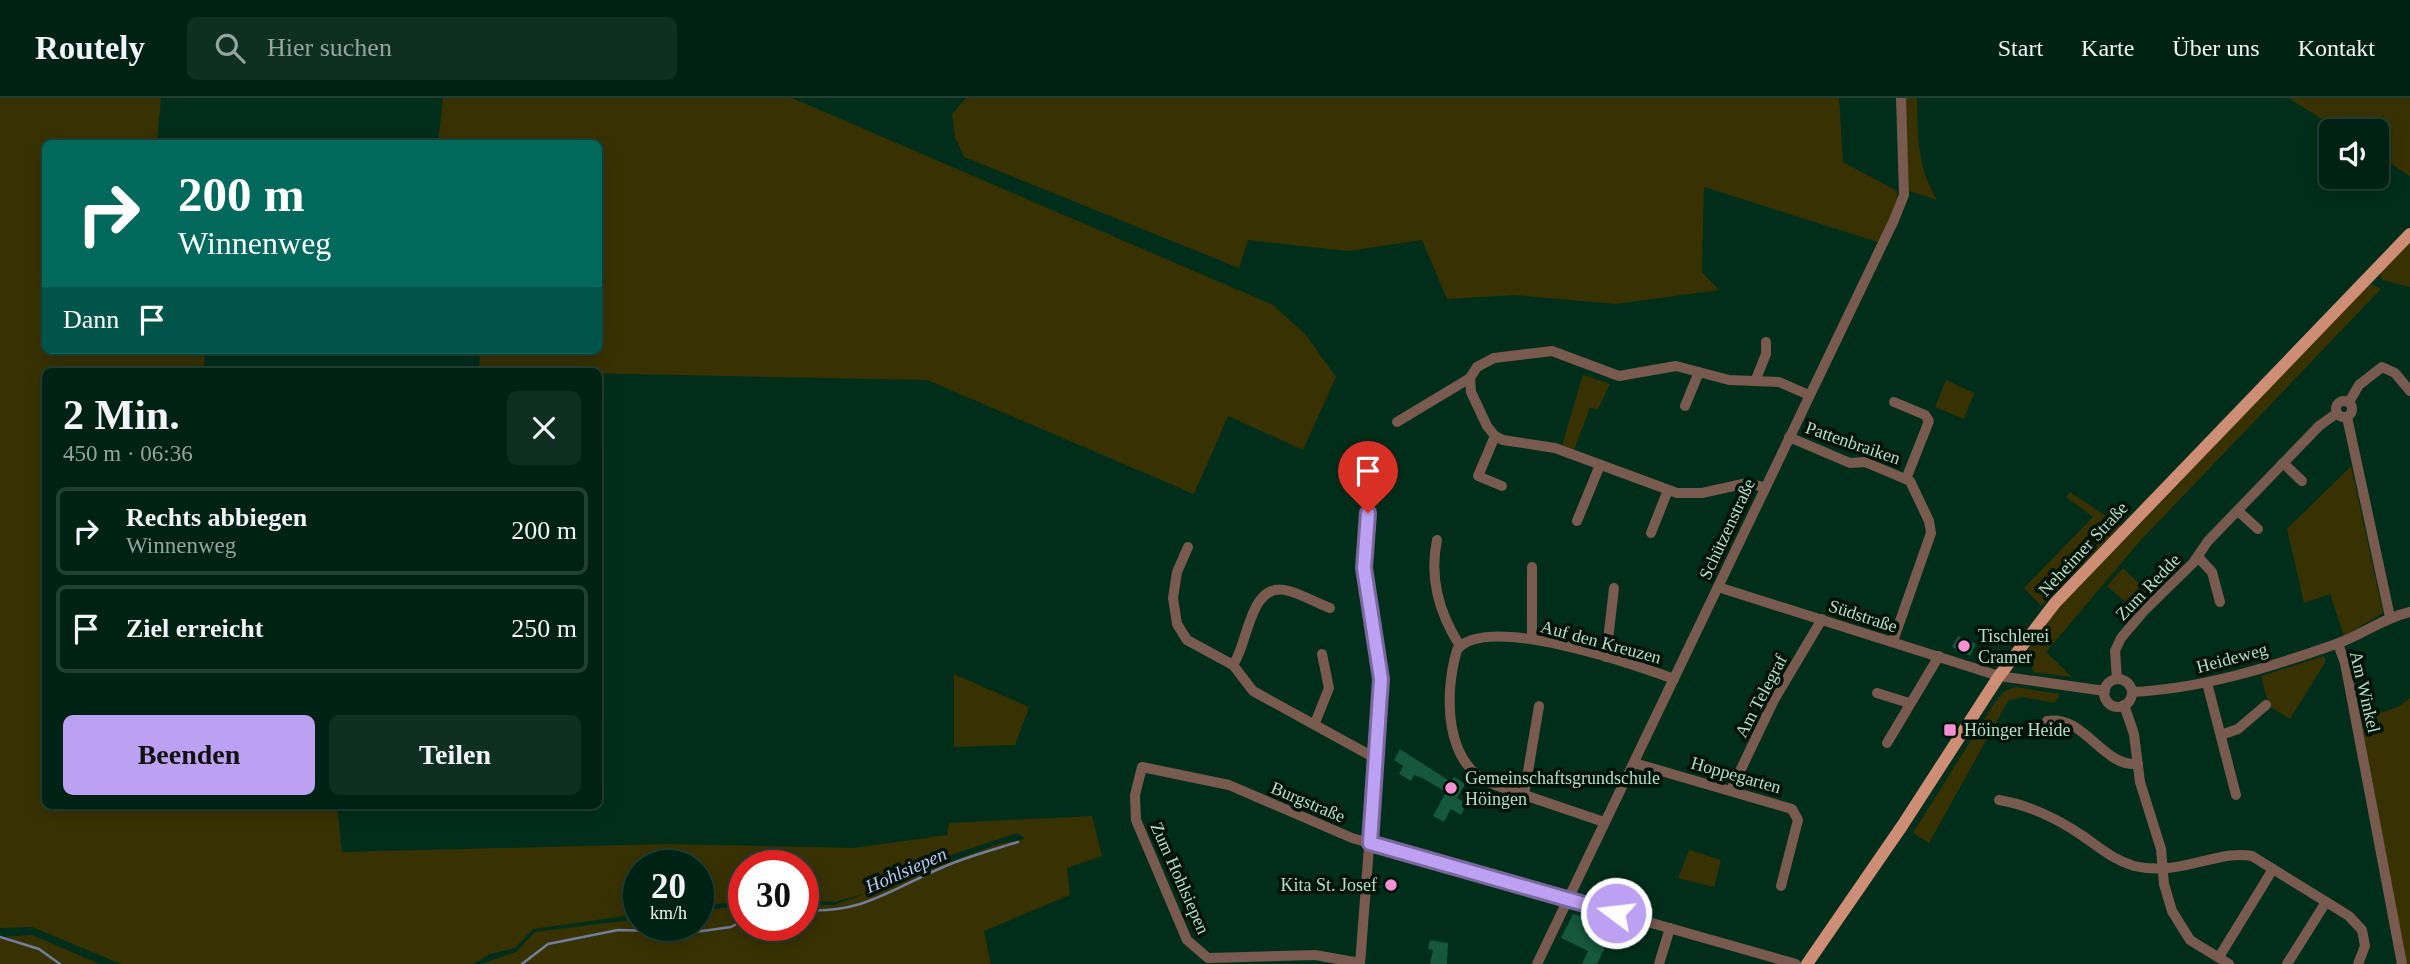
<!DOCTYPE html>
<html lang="de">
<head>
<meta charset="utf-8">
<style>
  :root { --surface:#002214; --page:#0e2f22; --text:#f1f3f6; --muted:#95a4a0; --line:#223f34; --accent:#bca0f2 }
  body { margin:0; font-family:Georgia,serif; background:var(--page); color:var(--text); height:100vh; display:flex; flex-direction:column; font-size:26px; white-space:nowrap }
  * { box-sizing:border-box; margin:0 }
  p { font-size:23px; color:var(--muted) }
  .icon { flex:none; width:38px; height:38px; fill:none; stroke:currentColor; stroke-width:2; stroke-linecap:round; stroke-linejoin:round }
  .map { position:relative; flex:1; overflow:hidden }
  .side { position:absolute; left:42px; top:270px; width:560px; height:441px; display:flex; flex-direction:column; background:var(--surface); border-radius:10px; box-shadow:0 4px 18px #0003,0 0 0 2px var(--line) }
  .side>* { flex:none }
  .guide { position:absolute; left:42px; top:42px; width:560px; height:214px; border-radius:10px; box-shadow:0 4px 18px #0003,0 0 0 2px var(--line); background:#00695c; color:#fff; overflow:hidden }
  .tools { position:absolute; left:2319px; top:21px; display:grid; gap:14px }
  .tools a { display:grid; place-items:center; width:70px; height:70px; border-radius:10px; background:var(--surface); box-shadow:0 4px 18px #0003,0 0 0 2px var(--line); font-size:35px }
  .speed { position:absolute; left:623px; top:752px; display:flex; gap:14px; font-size:35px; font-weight:700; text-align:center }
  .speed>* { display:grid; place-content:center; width:91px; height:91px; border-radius:50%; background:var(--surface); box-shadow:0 4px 18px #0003,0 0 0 2px var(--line); line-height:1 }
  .speed small { font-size:18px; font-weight:400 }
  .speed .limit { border:10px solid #d22; background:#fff; color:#111 }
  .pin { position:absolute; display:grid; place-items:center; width:60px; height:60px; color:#fff; margin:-72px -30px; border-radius:50% 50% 50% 0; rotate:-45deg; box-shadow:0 0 7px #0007 }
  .pin .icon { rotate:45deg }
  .me { position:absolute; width:77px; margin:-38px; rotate:285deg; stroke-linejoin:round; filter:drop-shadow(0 0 5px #0008) }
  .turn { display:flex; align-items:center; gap:24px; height:147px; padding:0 21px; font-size:32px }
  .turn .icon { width:91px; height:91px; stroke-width:2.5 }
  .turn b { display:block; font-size:49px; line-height:60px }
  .then { display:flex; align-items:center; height:66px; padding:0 21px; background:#0003; gap:14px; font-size:26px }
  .round { display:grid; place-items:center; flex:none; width:74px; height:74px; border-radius:10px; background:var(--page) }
  .headline { display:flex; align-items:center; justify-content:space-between; height:119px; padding:0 21px }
  h1 { font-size:42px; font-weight:700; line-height:52px }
  .button { display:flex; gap:14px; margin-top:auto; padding:14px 21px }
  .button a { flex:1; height:80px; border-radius:10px; background:var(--accent); color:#111; font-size:28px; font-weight:700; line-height:80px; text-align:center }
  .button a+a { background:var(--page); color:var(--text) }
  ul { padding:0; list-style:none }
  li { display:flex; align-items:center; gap:21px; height:88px; margin:0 14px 10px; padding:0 7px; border:4px solid var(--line); border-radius:10px }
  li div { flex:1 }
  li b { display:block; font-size:26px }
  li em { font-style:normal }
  header { display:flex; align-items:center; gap:42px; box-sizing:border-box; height:98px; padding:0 35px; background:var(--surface); border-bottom:2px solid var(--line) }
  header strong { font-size:33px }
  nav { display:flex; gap:38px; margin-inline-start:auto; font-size:24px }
  .search { width:490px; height:63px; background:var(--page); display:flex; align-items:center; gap:18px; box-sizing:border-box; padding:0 24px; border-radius:10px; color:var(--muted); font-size:26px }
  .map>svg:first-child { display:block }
  .green { fill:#383203; fill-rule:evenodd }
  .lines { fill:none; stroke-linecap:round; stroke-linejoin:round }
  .stream { stroke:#717e9c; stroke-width:2.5 }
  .building { fill:#15583b }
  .minor { stroke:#795a4e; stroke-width:10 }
  .major { stroke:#ce8d75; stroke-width:12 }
  .route-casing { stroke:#7a689d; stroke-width:18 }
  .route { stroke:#bca0f2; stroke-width:12 }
  .poi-dot { fill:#f491d3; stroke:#001308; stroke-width:2.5 }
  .labels { text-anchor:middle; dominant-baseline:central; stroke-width:7; stroke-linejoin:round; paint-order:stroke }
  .street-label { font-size:18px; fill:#b7dec8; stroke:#001308 }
  .poi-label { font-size:18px; fill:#b7dec8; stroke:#001308; text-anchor:start }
  .water-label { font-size:19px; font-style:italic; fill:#c2c6f7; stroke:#001308 }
</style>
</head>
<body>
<header>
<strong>Routely</strong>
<div class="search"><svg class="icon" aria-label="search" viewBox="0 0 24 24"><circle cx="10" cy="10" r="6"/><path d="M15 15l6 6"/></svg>Hier suchen</div>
<nav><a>Start</a><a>Karte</a><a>Über uns</a><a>Kontakt</a></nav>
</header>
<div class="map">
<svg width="2410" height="866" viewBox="0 0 2410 866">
  <rect width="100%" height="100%" fill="#002e1b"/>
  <g class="green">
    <path d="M0,0h161l-4,45 -111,1v206h159l-1,21h-158v434h291l5,47 325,-8 187,4 93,-13 2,-12 143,-7 10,40 -35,12 3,27 -86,36 7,33h-510l35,-12 19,-20 104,-13v7h59v-15l46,-6v21h59v-22l31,1 33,-12 -32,9 -32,-2v-34h-59v35l-46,5v-40h-59v48l-106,15 -18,19 -25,6 -17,10h-352l-89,-37 -32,1zM1017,735l8,6 -27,5 -126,47 64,-31z"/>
    <polygon points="443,0 792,0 1273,207 1305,236 1336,279 1303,352 1228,318 1194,396 927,282 479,273 480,252 598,252 598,46 438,45"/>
    <polygon points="966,0 1839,0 1843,64 1897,93 1897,105 1878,144 1704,89 1702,174 1719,192 1616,206 1514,197 1447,201 1422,142 1348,153 1248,142 1239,170 964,59 955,39 952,16"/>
    <path d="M1905,0h12c1,39 0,68 20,102l-28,-9z"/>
    <polygon points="2288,0 2410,0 2410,78 2377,57 2376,33 2341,33"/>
    <polygon points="2410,142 2410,189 2382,182 2380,174"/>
    <polygon points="2369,185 2381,191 2140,443 2046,554 2072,579 2033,574 2029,550 2063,503"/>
    <polygon points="1583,277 1610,286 1598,311 1590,310 1574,352 1562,347"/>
    <polygon points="1946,282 1974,295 1964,321 1935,309"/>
    <polygon points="2351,368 2383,515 2344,538 2330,496 2304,505 2287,431"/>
    <polygon points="2070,394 2121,428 2041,508 2024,490 2093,419 2066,399"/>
    <polygon points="2123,470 2151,497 2135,513 2107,488"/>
    <polygon points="2324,558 2326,563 2290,621 2269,608 2261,578"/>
    <polygon points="954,576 1029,609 1015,647 954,649"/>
    <polygon points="2015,589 2060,596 2055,605 2022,599 2008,603 1929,745 1913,735 1993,607 2003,594"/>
    <polygon points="2410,600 2410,866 2406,866 2361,621 2398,609"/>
    <polygon points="1689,752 1721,762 1714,789 1678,780"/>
    <polygon points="32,837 100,866 0,866 0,839"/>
  </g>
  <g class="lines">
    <g class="stream">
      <path d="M803,812c59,4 87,-20 138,-42 24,-11 51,-18 77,-26"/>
      <polyline points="0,839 39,851 60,866"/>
      <polyline points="522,866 548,846 618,832 695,834 731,829 744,822"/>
    </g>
  </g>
  <g class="building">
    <polygon points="1958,538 1976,546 1970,558 1952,549"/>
    <polygon points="1400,651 1451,684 1454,679 1465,686 1457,700 1467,706 1461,717 1451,711 1444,724 1433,718 1446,694 1422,680 1414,677 1411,683 1399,676 1403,668 1394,662"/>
    <polygon points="1573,816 1617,825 1597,866 1582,866 1588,853 1561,840"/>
    <polygon points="1430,842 1448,845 1447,866 1430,866 1433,852 1428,851"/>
  </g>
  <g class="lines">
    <g class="minor">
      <polyline points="1756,281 1766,256 1766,244"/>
      <circle cx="2344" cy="311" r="8"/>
      <polyline points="1894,304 1925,317 1929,323 1906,381"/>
      <polyline points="2349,304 2359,287 2382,269 2395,275 2410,293"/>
      <polyline points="1685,308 1699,274"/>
      <polyline points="2347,319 2390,519"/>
      <polyline points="1397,324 1470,280"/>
      <polyline points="1495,338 1478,378 1502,388"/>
      <polyline points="1789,339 1850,365 1865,364 1910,383 1929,423 1931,435 1893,543"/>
      <polyline points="2283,365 2302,383"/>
      <polyline points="1764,389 1747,385 1702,395 1677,395 1555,350 1503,342 1495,338 1487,328 1471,294 1470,280 1477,269 1494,260 1552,253 1619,278 1676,268 1729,282 1779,284 1809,297"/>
      <polyline points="2238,413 2258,431"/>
      <polyline points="1577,423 1600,367"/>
      <polyline points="1651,435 1668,392"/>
      <path d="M1437,442c-8,38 2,73 23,106"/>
      <polyline points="1188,449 1177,474 1173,500 1177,526 1187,542 1233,567 1253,593 1375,660"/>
      <polyline points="2198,459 2212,474 2220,504"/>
      <polyline points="1718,489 1999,578 2105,593"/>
      <polyline points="1532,540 1532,469"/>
      <polyline points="2338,546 2345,565 2402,866"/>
      <polyline points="1606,559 1614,490"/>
      <path d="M1233,567c16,-22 16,-86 56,-74 14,4 28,12 41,17"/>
      <polyline points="2117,581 2115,553 2121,540 2144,513 2193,465 2208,443 2319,328 2337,315"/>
      <circle cx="2118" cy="595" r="14"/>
      <polyline points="2207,585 2236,697"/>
      <path d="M2132,594c69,-3 139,-25 204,-48 26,-9 47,-26 74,-32"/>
      <polyline points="1877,595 1909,605"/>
      <polyline points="2124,607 2134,636 2140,684 2161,751 2164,786 2172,813 2190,842 2229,866"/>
      <path d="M2047,623c37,-7 56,47 91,43"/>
      <polyline points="1315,625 1329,590 1322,556"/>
      <polyline points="2221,637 2238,631 2266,607"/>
      <polyline points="1887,645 1939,558"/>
      <polyline points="1634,665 1792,711 1798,722 1781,788"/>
      <polyline points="1731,692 1774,602 1822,521"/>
      <polyline points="1524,697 1539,608"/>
      <path d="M1999,702c30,5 59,19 84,36 17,12 31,24 51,30 45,11 85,-17 118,-10l97,60 13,14 3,16 -7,18"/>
      <path d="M1604,724l-112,-38c-48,-20 -48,-90 -35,-134 28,-38 179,15 217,29"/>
      <polyline points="2219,859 2273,771"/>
      <polyline points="1360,865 1315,857 1208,860 1187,842 1136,722 1135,697 1142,669 1229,687 1352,740 1796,866"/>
      <polyline points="1360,866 1381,594 1364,470 1370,393"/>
      <polyline points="1537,866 1894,122 1904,97 1901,0"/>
      <polyline points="1659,866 1670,830"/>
      <polyline points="2287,866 2326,804"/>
    </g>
    <polyline class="major" points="1807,866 1902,728 1999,578 2055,505 2410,136"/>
  </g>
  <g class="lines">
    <defs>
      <polyline id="route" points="1368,415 1364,470 1381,581 1370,745 1616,815"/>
    </defs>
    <use href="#route" class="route-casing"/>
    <use href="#route" class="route"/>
  </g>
  <g class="poi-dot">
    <circle cx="1964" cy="548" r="7"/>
    <rect x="1943" y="625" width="14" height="14" rx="3.5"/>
    <circle cx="1451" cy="690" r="7"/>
    <circle cx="1391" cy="787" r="7"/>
  </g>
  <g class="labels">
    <g class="street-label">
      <text transform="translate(1853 345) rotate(19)">Pattenbraiken</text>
      <text transform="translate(1727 431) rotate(-65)">Schützenstraße</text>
      <text transform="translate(2083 451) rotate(-47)">Neheimer Straße</text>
      <text transform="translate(2148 489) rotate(-46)">Zum Redde</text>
      <text transform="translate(1863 518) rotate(18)">Südstraße</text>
      <text transform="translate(1601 544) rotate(15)">Auf den Kreuzen</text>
      <text transform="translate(2232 560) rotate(-15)">Heideweg</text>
      <text transform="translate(2365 594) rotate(77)">Am Winkel</text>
      <text transform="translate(1761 598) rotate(-62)">Am Telegraf</text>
      <text transform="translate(1736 677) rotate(16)">Hoppegarten</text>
      <text transform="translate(1308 704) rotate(23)">Burgstraße</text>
      <text transform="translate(1180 780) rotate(66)">Zum Hohlsiepen</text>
    </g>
    <g class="poi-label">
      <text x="1978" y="538">Tischlerei<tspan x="1978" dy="21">Cramer</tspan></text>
      <text x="1964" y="632">Höinger Heide</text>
      <text x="1465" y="680">Gemeinschaftsgrundschule<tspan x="1465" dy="21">Höingen</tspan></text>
      <text x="1377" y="787" text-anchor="end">Kita St. Josef</text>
    </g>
    <g class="water-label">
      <text transform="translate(906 772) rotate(-24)">Hohlsiepen</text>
    </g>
  </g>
</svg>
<div class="tools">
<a><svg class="icon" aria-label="sound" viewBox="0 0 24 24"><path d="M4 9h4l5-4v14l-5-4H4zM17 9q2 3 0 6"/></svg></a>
</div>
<div class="speed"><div>20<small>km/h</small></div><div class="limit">30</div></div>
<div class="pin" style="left:1368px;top:415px;background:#d93025"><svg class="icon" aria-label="arrive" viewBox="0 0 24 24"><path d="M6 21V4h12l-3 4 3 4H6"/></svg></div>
<svg class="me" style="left:1616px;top:815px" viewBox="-20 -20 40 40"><circle r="17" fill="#bca0f2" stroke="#fff" stroke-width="3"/><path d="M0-11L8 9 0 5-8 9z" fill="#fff"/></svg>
<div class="guide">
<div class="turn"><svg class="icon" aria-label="right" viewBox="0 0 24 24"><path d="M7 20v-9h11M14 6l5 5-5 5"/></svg><div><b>200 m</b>Winnenweg</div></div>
<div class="then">Dann<svg class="icon" aria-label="arrive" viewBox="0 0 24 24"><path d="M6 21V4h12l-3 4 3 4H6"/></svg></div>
</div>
<section class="side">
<div class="headline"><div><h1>2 Min.</h1><p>450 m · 06:36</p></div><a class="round"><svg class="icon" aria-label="close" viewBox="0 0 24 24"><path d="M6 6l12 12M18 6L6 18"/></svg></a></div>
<ul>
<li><svg class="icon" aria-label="right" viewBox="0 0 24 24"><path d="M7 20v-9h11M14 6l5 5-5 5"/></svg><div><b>Rechts abbiegen</b><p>Winnenweg</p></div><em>200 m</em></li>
<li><svg class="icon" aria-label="arrive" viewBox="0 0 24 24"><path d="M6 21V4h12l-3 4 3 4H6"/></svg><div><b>Ziel erreicht</b></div><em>250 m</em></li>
</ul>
<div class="button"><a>Beenden</a><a>Teilen</a></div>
</section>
</div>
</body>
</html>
